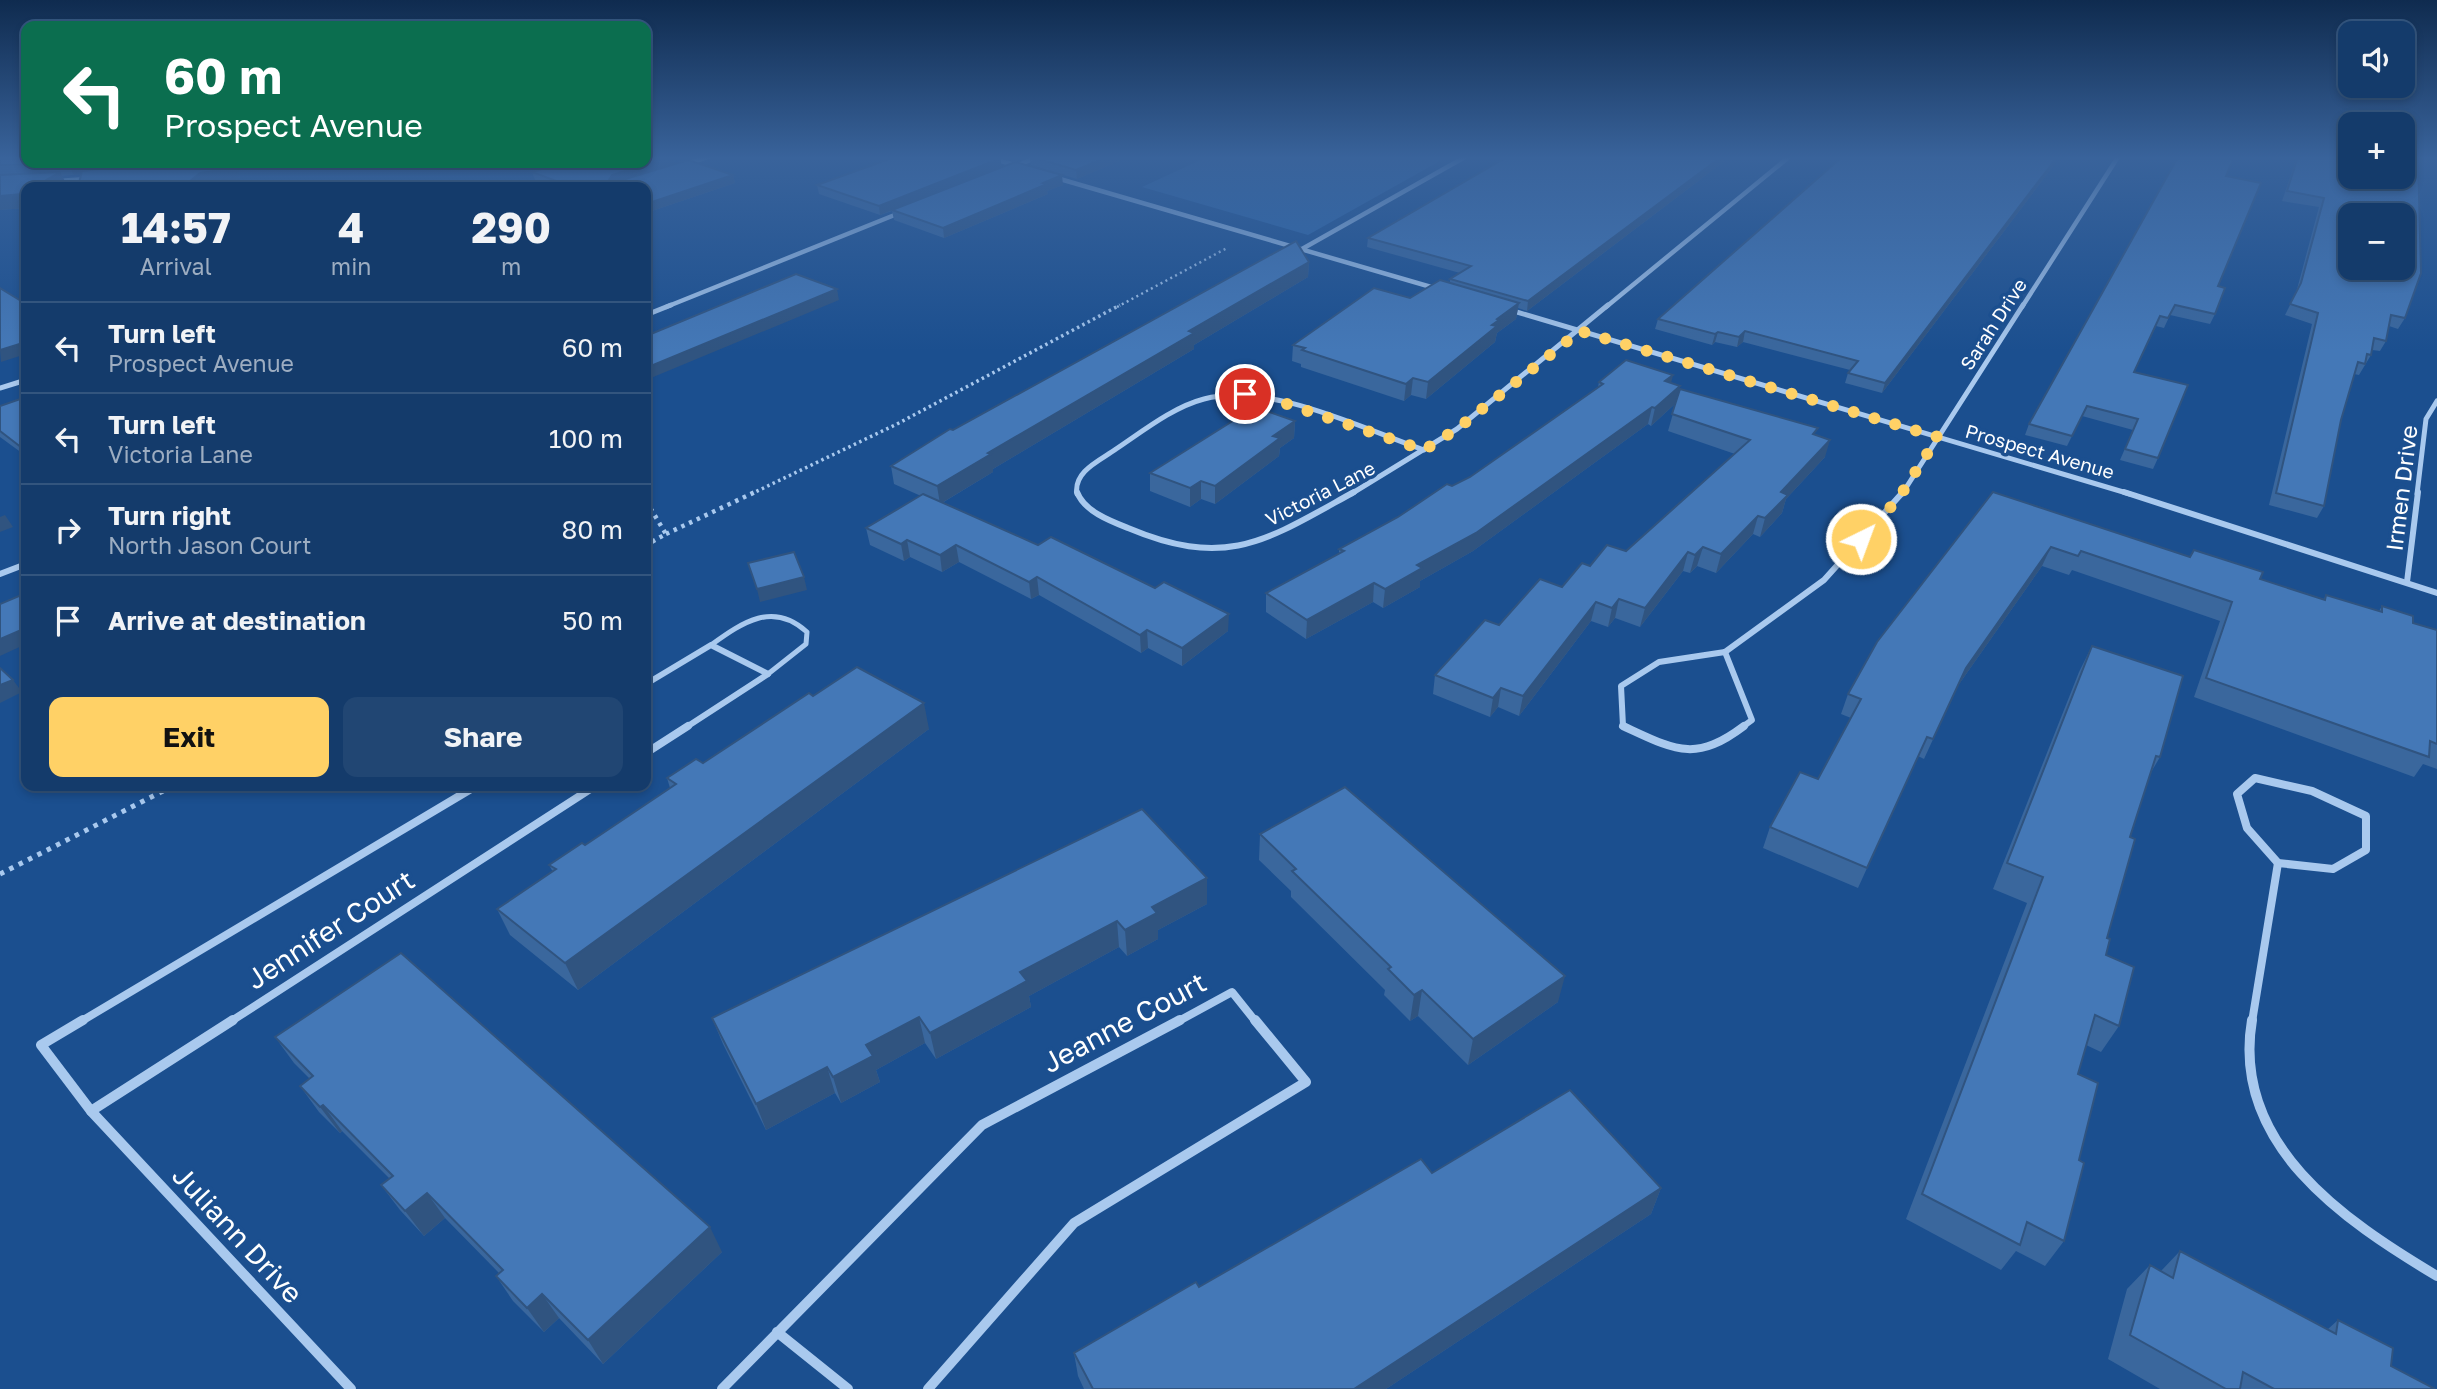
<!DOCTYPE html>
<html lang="en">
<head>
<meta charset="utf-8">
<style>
  :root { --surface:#143b6b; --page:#214673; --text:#f1f3f6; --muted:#9dadc1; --line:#33557e; --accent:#ffd166 }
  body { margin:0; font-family:"Golos Text",sans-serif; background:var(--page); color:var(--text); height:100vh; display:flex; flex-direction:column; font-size:26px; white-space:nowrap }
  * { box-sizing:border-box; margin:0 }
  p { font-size:23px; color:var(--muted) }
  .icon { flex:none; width:38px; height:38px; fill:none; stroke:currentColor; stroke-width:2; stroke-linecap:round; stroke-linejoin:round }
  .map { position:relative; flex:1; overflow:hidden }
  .panel { position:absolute; left:21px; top:182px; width:630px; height:609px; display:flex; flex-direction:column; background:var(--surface); border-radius:14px; box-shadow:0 4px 10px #0003,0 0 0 2px var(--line) }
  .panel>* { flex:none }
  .banner { position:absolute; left:21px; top:21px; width:630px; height:147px; border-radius:14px; box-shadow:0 4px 10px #0003,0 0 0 2px var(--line); background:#0b6e4f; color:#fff; overflow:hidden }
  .buttons { position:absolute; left:2338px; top:21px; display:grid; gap:14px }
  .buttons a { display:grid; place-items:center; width:77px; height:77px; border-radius:14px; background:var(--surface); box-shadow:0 4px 10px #0003,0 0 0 2px var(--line); font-size:35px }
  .pin { position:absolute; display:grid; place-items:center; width:60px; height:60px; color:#fff; margin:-30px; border:4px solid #fff; border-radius:50%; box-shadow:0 2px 7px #0007 }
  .me { position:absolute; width:77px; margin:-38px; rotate:42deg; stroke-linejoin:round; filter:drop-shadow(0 0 5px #0008) }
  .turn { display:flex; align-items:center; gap:24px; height:147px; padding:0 28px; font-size:32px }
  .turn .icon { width:91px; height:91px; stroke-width:2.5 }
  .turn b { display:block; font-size:49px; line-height:60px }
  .eta { display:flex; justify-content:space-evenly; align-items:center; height:119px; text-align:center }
  .eta b { font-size:42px; font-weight:700; line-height:49px }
  .cta { display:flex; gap:14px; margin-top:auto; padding:14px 28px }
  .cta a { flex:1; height:80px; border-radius:14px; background:var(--accent); color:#111; font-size:28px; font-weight:700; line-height:80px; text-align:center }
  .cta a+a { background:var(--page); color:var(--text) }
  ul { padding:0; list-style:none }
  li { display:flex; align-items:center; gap:21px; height:91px; padding:0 28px; border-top:2px solid var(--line) }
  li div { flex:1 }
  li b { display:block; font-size:26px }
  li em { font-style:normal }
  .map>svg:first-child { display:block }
  .green { fill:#2e69ad }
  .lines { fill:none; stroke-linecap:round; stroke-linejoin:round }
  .path-far3 { stroke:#a9c9ee; stroke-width:2.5; stroke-dasharray:2 3.5; stroke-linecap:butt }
  .path-far2 { stroke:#a9c9ee; stroke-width:3.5; stroke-dasharray:2.5 3.5; stroke-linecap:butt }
  .path-far1 { stroke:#a9c9ee; stroke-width:4.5; stroke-dasharray:3.5 5; stroke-linecap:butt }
  .path { stroke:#a9c9ee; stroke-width:5; stroke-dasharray:4.5 6; stroke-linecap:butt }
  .service { stroke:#a9c9ee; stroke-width:5 }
  .minor-far4 { stroke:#a9c9ee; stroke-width:4.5 }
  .minor-far3 { stroke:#a9c9ee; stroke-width:5 }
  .minor-far2 { stroke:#a9c9ee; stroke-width:6 }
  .minor-far1 { stroke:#a9c9ee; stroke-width:8 }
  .minor { stroke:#a9c9ee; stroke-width:10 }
  .wall { fill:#3a679d }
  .shaded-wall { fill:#305480 }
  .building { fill:#4478b7; stroke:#305480; stroke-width:2; fill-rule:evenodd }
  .route { stroke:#ffd166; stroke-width:12; stroke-dasharray:0 21.6 }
  .labels { text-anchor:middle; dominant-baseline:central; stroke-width:7; stroke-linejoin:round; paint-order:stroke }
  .far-street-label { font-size:19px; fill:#fff; stroke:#1b4f8f }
  .street-label { font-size:23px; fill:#fff; stroke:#1b4f8f }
  .near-street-label { font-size:28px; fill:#fff; stroke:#1b4f8f }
</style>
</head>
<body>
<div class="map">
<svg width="2437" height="1389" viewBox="0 0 2437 1389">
  <rect width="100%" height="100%" fill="#1b4f8f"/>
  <polygon class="green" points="1207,157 1447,157 1308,235 1142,187"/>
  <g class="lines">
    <polyline class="path-far3" points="1117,307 1227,248"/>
    <polyline class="path-far2" points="751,494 897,424 1120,305"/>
    <g class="path-far1">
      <polyline points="646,501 666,534 646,545"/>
      <polyline points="666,534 755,492"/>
    </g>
    <polyline class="path" points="0,874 173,786"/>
    <path class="service" d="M711,645c32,-23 62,-44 96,-13l-1,12 -38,30"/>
    <g class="minor-far4">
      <polyline points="986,157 1019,166"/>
      <polyline points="686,164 708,157"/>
      <polyline points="1013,167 1038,157"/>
      <polyline points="1053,177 1438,289"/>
      <polyline points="57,181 87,179"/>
      <polyline points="1302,249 1465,157"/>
      <polyline points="666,307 902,212"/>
      <polyline points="1606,307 1789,157"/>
      <polyline points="2022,307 2118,157"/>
    </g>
    <g class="minor-far3">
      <polyline points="1510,310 2130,494"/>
      <polyline points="646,315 671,305"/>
      <polyline points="0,388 26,380"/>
      <path d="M1077,494c-4,-23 24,-34 39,-45 27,-18 57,-42 88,-50 66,-17 157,29 220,51"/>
      <polyline points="1351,494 1457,429 1608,305"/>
      <polyline points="1902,494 2023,305"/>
      <polyline points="2417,494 2426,419 2437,401"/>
    </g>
    <g class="minor-far2">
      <path d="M1077,492c7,19 33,29 51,36 100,42 139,12 226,-36"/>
      <polyline points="2124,492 2437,593"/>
      <polyline points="0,574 26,564"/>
      <polyline points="2407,582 2418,492"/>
      <polyline points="1725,652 1752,720 1741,728"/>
      <polyline points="1725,652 1824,580 1903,492"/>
      <polyline points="646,684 711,645 768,674"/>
      <polyline points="685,728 768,674"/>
      <polyline points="1627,728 1623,726 1621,686 1659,662 1725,652"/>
    </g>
    <g class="minor-far1">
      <path d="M1623,726c52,24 72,37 121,0"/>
      <polyline points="646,753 688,726"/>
      <polygon points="2255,778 2312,791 2366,816 2366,850 2333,869 2278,863 2247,828 2237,794"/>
      <polyline points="80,1022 476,786"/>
      <polyline points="230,1022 595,786"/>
      <polyline points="1177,1022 1232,992 1256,1022"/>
      <polyline points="2252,1022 2278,863"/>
    </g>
    <g class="minor">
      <polyline points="83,1020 41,1045 91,1111 351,1389"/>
      <path d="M2252,1020c-21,124 91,200 185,256"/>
      <polyline points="91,1111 233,1020"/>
      <polyline points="777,1332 848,1389"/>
      <polyline points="722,1389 982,1125 1180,1020"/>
      <polyline points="928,1389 1074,1223 1306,1082 1255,1020"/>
    </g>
  </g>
  <g class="wall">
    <polygon points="0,157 239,163 240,181 206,186 205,187 78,187 81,174 62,176 67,185 26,187 26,208 0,210"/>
    <polygon points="646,157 673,157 675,163 614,183 733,175 735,183 646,213 646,187 554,187 535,180 532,172 555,165 548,163 646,163"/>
    <polygon points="889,157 998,157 1001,167 1063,185 1047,191 1048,194 944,238 894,220 892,211 880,215 819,194 817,185 890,159"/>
    <polygon points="1002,157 1027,157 1016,161"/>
    <polygon points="1030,157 1128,157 1077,179 1031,165"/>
    <polygon points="1507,157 1730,157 1527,311 1518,308 1516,319 1497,333 1495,342 1426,399 1411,395 1404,401 1301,367 1301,364 1292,361 1293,345 1450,283 1450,279 1460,273 1367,247 1368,238"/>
    <polygon points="2060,157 1882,393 1845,383 1848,373 1850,370 1743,342 1737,347 1715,342 1712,345 1655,329 1658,319"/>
    <polygon points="2297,157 2350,157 2405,318 2398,329 2389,326 2386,341 2380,351 2372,350 2371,355 2359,375 2354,374 2341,420 2324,506 2317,518 2269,505 2312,324 2285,315 2296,293 2319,207 2282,201"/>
    <polygon points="278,163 319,163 296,169"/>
    <polygon points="2226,176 2218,286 2215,314 2210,324 2170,315 2164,328 2156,326 2134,372 2158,458 2153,469 2120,460 2133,430 2082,416 2067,446 2025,435 2029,424"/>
    <polygon points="1309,262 1308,277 1194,345 1194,349 993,469 993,472 942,503 1228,631 1182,666 1148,648 1141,653 1039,595 1031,599 959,562 942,572 910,557 904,561 870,545 866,528 921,496 894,484 891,466 953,430"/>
    <polygon points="1599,382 1671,383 1676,401 1816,435 1825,457 1786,499 1782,513 1760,537 1753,534 1716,573 1697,566 1690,573 1683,571 1640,627 1615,618 1608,627 1591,621 1519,716 1498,707 1490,717 1433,694 1435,675 1499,625 1562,587 1590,566 1626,551 1735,454 1668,431 1676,403 1651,426 1648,424 1473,551 1420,581 1420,587 1383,608 1373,602 1306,639 1266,612 1266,593 1339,554 1339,549 1398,517 1470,477 1598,387"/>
    <polygon points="26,397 26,456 0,437 0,406"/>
    <polygon points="1295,421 1294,438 1280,448 1279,456 1215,504 1201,499 1190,507 1150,491 1150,473"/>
    <polygon points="1993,492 2190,557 2324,599 2326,595 2379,611 2382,606 2413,623 2437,630 2437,769 2423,764 2414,777 2194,697 2220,621 2072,570 2069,575 2042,566 1957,687 1924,759 1918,756 1858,888 1763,848 1770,827 1818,779 1851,718 1841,714 1848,694"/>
    <polygon points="2092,646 2160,757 2150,774 2130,837 2107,938 2106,955 2119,1026 2101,1052 2086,1045 2078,1074 2079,1160 2064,1241 2045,1266 2016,1251 2001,1270 1906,1219 2027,903 1993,889 2079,672"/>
    <polygon points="813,696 929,729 578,990 510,935 497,909 553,872 549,865 585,845 670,788 667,778 703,763"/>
    <polygon points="1260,834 1558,1002 1468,1065 1418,1016 1410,1021 1384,995 1385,990 1291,897 1291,891 1259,860"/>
    <polygon points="1207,878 1207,904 1158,930 1158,939 1127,956 1119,947 1029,996 1031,1007 936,1059 925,1043 876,1070 880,1082 841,1103 835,1093 766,1130 723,1044 712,1018"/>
    <polygon points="275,1037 722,1252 603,1364 559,1318 544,1332 513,1301 496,1276 499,1273 445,1218 424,1236 400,1210 381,1185 390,1179 342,1131 340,1133 319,1112 300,1086 310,1079 294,1063"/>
    <polygon points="1432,1173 1661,1188 1651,1214 1386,1389 1084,1389 1078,1376 1074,1353 1199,1287"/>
    <polygon points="2180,1251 2328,1329 2338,1320 2391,1366 2435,1389 2160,1389 2108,1359 2127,1289 2150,1265 2161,1271"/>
  </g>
  <g class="shaded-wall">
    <polygon points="667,157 673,157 675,163 614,183 612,187 609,180 612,175"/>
    <polygon points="1015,157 1027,157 1016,161"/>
    <polygon points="1107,157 1128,157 1077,179 1076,170"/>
    <polygon points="1721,157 1730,157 1527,311 1528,301"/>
    <polygon points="2057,157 2060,157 1882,393 1885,383"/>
    <polygon points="1001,158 1001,167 880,215 879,206"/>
    <polygon points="67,163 183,163 74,175"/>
    <polygon points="234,163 239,163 240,181 206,186 205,187 183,187 200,173"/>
    <polygon points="293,163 319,163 296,169"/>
    <polygon points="60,172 67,185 64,187 34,187"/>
    <polygon points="733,175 735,183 646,213 646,204"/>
    <polygon points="1062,175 1063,185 1047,191 1048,194 944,238 943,228"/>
    <polygon points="138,182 141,187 104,187"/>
    <polygon points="26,192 26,208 0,210 0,196"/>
    <polygon points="1309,262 1308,277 1194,345 1194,349 993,469 993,472 940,504 937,486 988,453 1189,331"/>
    <polygon points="837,289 839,300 646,380 646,368"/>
    <polygon points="1519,303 1516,319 1497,333 1495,342 1426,399 1428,382 1497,319"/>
    <polygon points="1745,331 1743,342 1737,347 1739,337"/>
    <polygon points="1718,332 1715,342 1712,345 1715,334"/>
    <polygon points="26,342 26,354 1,362 0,350"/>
    <polygon points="1673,375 1669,392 1665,381"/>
    <polygon points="1413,378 1411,395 1404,401 1406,384"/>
    <polygon points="1680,386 1676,403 1651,426 1655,408"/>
    <polygon points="1652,407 1648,424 1473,551 1420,581 1420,587 1383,608 1385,589 1417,565"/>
    <polygon points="1295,421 1294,438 1280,448 1279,456 1215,504 1215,486 1273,436"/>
    <polygon points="1830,440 1825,457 1786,499 1782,513 1760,537 1765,518 1781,492"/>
    <polygon points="1201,481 1201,499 1190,507 1190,488"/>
    <polygon points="5,515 13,527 0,532 0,517"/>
    <polygon points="1758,516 1753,534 1716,573 1721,554"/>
    <polygon points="907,540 910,557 904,561 901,544"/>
    <polygon points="956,545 959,562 942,572 940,555"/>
    <polygon points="1703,547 1697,566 1690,573 1695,555"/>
    <polygon points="2051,547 2042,566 1957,687 1966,668"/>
    <polygon points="1688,552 1683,571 1640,627 1645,608"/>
    <polygon points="804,577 807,590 760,602 757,589"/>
    <polygon points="1037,577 1039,595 1031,599 1029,582"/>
    <polygon points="1374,583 1373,602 1306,639 1307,620"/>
    <polygon points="1619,599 1615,618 1608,627 1612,608"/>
    <polygon points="1596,602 1591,621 1519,716 1523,696"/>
    <polygon points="1229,614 1228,631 1182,666 1182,648"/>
    <polygon points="26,628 26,644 0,656 0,639"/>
    <polygon points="1147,630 1148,648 1141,653 1140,635"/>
    <polygon points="13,680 22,692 0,703 0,685"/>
    <polygon points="1501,688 1498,707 1490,717 1493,698"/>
    <polygon points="924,703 929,729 578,990 565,963"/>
    <polygon points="1207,878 1207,904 1158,930 1158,939 1127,956 1125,930 1152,907"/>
    <polygon points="1117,921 1119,947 1029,996 1031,1007 936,1059 930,1033 1020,972"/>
    <polygon points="1565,976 1558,1002 1468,1065 1473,1039"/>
    <polygon points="1422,990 1418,1016 1410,1021 1414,995"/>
    <polygon points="919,1017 925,1043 876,1070 880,1082 841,1103 833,1077 866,1045"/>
    <polygon points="827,1067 835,1093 766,1130 756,1104"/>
    <polygon points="323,1105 342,1131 340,1133 320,1107"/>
    <polygon points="1661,1188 1651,1214 1386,1389 1354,1389"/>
    <polygon points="427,1193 445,1218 424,1236 405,1211"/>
    <polygon points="710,1227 722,1252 603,1364 588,1340"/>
    <polygon points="542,1294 559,1318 544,1332 527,1308"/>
  </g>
  <g class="building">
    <polygon points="0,157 26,157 26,163 65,163 0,165"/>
    <polygon points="646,157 667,157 612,175 609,180 612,183 688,160 733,175 646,204 646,187 572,187 532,172 564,163 646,163"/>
    <polygon points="895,157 998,157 1001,158 879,206 817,185"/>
    <polygon points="1032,157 1107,157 1076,170"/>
    <polygon points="1507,157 1721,157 1528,301 1450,279 1471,266 1368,238"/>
    <polygon points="1842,157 2057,157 1885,383 1848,373 1858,361 1745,331 1739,337 1718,332 1715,334 1658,319"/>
    <polygon points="2178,157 2234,157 2226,176 2261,183 2218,286 2225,288 2215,314 2175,305 2168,318 2160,316 2134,372 2188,385 2158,458 2125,449 2138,419 2087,406 2072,436 2029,424"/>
    <path d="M2298,157h52v20h53v-20h15l3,116 -16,45 -14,-3 -5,26 -12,-3 -3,17 -4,-1 -2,10 -7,-2 -17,58 -17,86 -48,-13 42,-180 -28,-9 11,-21 23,-85 -37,-7zM2350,215h53v53h-53z"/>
    <polygon points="1015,162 1062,175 1043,183 1047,184 943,228 892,210"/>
    <polygon points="150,163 234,163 234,168 200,173 183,187 132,187 138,182 104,187 78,187 82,171"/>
    <polygon points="60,172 34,187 26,187 26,192 22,194 0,196 0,175"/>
    <polygon points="1296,241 1309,262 1189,331 1194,333 988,453 991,454 937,486 891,466 950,429 953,430"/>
    <polygon points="796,274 837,289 646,368 646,336"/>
    <polygon points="1440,280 1519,303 1497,319 1499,320 1492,325 1497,326 1428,382 1413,378 1406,384 1302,350 1305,348 1293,345 1374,288 1410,298"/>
    <polygon points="0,288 26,304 26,342 0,350"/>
    <polygon points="1626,360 1673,375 1665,381 1680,386 1655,408 1652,407 1476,533 1417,565 1422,568 1385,589 1374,583 1307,620 1266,593 1344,551 1339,549 1398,517 1447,484 1452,486 1470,477 1603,384 1599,382"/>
    <polygon points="1680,389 1818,428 1813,434 1830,440 1781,492 1788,495 1765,518 1758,516 1721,554 1703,547 1695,555 1688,552 1645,608 1619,599 1612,608 1596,602 1523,696 1501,688 1493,698 1435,675 1485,620 1499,625 1540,579 1562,587 1582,563 1590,566 1607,545 1626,551 1750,440 1672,414"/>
    <polygon points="26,397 26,451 0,431 0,406"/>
    <polygon points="1255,407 1295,421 1273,436 1280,438 1215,486 1201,481 1190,488 1150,473"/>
    <polygon points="1993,492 2190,557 2194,550 2263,572 2260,579 2325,600 2326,595 2382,612 2382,606 2413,616 2413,623 2437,630 2437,744 2430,741 2429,757 2206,678 2232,602 2081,551 2078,556 2051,547 1966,668 1933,739 1927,737 1867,868 1770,827 1800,772 1818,779 1861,699 1848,694 1877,642"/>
    <polygon points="923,494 1038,545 1051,537 1155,588 1164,582 1229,614 1182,648 1147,630 1140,635 1037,577 1029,582 956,545 940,555 907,540 901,544 866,528"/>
    <polygon points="794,552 804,577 757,589 748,563"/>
    <polygon points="26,593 26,628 0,639 0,604"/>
    <polygon points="2092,646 2183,676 2160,757 2156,756 2130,837 2135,839 2107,938 2110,939 2106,955 2134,967 2119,1026 2095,1015 2078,1074 2098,1083 2079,1160 2084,1163 2064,1241 2027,1222 2020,1245 1922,1194 2043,877 2007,863"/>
    <polygon points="857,667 924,703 565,963 497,909 556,869 549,865 582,843 585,845 676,784 667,778 696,759 703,763 809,693 813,696"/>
    <polygon points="0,668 13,680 0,685"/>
    <polygon points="1345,787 1565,976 1473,1039 1422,990 1414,995 1388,969 1391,967 1292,871 1296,869 1260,834"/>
    <polygon points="1142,809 1207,878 1152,907 1157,913 1125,930 1117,921 1020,972 1027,981 930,1033 919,1017 866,1045 873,1056 833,1077 827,1067 756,1104 712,1018"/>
    <polygon points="401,953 710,1227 588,1340 542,1294 527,1308 496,1276 503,1270 427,1193 405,1211 381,1185 393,1176 323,1105 320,1107 300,1086 313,1076 275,1037"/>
    <polygon points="1570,1090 1661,1188 1354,1389 1093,1389 1074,1353 1196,1282 1199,1287 1421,1159 1432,1173"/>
    <polygon points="2180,1251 2336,1334 2338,1320 2393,1348 2391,1366 2435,1389 2274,1389 2243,1372 2240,1389 2226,1389 2130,1335 2150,1265 2173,1278"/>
  </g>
  <linearGradient id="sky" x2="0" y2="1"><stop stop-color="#0f2b4f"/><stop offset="0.45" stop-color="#39639b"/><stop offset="1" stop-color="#39639b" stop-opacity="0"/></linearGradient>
  <rect width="2437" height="351" fill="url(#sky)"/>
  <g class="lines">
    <polyline class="route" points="1245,394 1278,401 1424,450 1457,429 1580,331 1938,437 1898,499 1861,539"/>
  </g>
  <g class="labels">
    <g class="far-street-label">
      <text transform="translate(1993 324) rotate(-57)">Sarah Drive</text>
      <text transform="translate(2040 451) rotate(16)">Prospect Avenue</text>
      <text transform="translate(1320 493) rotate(-27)">Victoria Lane</text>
    </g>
    <g class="street-label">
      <text transform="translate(2401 488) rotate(-83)">Irmen Drive</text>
    </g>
    <g class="near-street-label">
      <text transform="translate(330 929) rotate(-33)">Jennifer Court</text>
      <text transform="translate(1124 1022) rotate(-28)">Jeanne Court</text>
      <text transform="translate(238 1234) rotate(47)">Juliann Drive</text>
    </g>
  </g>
</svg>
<div class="buttons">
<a><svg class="icon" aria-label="sound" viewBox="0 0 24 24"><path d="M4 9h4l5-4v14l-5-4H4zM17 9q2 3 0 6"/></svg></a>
<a>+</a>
<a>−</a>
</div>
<div class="pin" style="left:1245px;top:394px;background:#d93025"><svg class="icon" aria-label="arrive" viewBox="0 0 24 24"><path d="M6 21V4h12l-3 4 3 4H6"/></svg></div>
<svg class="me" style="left:1861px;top:539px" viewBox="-20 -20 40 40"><circle r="17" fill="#ffd166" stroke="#fff" stroke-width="3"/><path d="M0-11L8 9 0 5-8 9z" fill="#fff"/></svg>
<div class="banner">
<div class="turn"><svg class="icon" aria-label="left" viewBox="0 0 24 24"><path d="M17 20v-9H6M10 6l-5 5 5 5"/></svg><div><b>60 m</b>Prospect Avenue</div></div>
</div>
<section class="panel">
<div class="eta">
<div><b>14:57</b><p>Arrival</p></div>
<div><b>4</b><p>min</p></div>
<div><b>290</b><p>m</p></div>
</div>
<ul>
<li><svg class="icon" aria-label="left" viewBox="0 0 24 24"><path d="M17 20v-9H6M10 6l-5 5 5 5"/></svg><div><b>Turn left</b><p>Prospect Avenue</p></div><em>60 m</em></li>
<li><svg class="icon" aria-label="left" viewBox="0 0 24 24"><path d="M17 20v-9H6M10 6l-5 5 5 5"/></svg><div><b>Turn left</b><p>Victoria Lane</p></div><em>100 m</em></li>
<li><svg class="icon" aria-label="right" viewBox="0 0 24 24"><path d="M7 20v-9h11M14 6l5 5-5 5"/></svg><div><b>Turn right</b><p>North Jason Court</p></div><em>80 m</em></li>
<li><svg class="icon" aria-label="arrive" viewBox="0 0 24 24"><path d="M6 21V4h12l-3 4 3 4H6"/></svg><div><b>Arrive at destination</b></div><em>50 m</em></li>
</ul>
<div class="cta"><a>Exit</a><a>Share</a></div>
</section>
</div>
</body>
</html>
